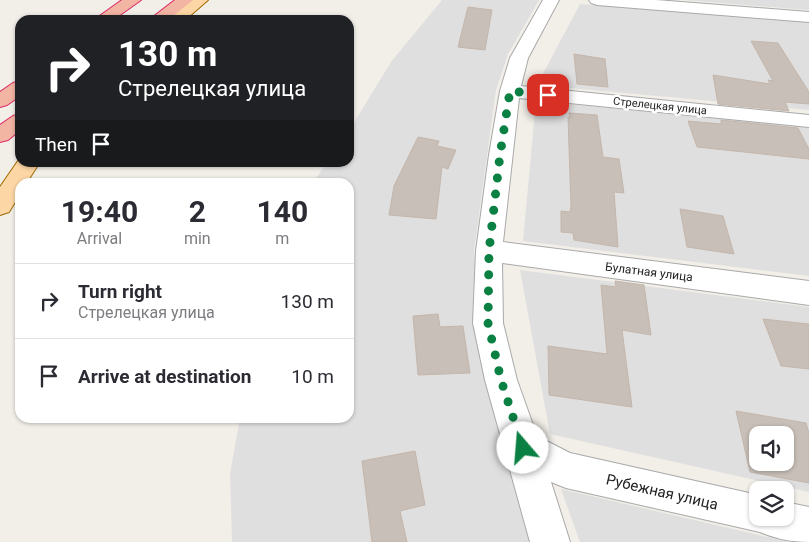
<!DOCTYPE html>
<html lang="en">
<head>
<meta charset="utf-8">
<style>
  :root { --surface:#fff; --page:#f7f7f7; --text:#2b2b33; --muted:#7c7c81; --line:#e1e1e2 }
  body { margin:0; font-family:Roboto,sans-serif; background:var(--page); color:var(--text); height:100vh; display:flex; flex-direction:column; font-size:19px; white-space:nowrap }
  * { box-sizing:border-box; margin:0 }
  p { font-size:16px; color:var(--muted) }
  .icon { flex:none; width:28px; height:28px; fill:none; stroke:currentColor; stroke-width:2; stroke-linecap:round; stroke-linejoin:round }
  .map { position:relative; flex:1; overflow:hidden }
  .sheet { position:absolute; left:15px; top:178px; width:339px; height:245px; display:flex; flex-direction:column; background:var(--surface); border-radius:15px; box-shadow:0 1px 4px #0004 }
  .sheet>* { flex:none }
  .guide { position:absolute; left:15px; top:15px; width:339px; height:152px; border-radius:15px; box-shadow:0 1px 4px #0004; background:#202124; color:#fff; overflow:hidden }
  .fabs { position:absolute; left:749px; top:426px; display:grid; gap:10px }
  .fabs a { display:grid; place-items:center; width:45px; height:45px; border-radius:10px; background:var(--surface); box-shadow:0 1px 4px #0004; font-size:25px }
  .pin { position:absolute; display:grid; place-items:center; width:42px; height:42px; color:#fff; margin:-21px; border-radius:10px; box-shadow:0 2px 8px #0006 }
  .me { position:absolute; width:55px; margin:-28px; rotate:342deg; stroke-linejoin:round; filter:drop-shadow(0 0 4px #0008) }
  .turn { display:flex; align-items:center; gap:18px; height:105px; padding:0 20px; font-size:22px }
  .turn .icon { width:65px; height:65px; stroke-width:2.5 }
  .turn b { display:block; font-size:35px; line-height:42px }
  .then { display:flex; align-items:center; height:48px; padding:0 20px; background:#0003; gap:10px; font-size:19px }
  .eta { display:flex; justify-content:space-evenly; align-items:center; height:85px; text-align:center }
  .eta b { font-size:30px; font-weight:700; line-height:35px }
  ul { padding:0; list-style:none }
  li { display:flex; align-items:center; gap:15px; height:75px; padding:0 20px; border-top:1px solid var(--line) }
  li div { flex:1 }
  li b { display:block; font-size:19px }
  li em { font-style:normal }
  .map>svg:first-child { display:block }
  .residential { fill:#e0dfdf; fill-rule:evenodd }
  .building { fill:#c7bfb8; stroke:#c4b6ab; fill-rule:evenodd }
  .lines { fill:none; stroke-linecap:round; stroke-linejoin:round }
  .minor-casing { stroke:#a9a9a9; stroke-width:2 }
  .primary-casing { stroke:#a06b00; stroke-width:2 }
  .trunk-casing { stroke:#dc2a67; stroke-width:2 }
  .minor { fill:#fff; fill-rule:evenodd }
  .primary { fill:#fcd6a4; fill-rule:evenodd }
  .trunk { fill:#f2b4a3; fill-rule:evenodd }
  .route { stroke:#0b8043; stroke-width:9; stroke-dasharray:0 16.2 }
  .labels { text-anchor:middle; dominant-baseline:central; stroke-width:5; stroke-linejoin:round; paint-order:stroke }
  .far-street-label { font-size:11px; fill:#222; stroke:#fff }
  .street-label { font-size:12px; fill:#222; stroke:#fff }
  .near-street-label { font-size:15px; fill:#222; stroke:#fff }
</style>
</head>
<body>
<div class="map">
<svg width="809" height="542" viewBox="0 0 809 542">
  <rect width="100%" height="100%" fill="#f2efe9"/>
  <g class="residential">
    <polygon points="442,0 539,0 508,54 496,90 474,251 484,377 531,542 232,542 230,474 240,418 349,418 349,182 313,182 327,163 349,162 349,131 391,62"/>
    <polygon points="684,0 809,0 809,10"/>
    <polygon points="580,4 809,22 809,110 537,85"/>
    <polygon points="536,101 809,127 809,276 523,241"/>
    <path d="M520,270l289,37v185l-259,-58zM758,435h27v27h-27z"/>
    <polygon points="561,489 789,542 580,542"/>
  </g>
  <g class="building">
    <polygon points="468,7 492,10 485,50 458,47"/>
    <polygon points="751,41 778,43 809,92 809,104 785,102 789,111 718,104 713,75 770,84 768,80 773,81"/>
    <polygon points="574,54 605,59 608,87 577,84"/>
    <polygon points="569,113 597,115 603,157 619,159 624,193 614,192 618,247 574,240 573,233 561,232 561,211 570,212 571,206 568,117 570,118"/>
    <polygon points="721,120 798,128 809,149 809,159 697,147 688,121 721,124"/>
    <polygon points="418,137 439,141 437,146 456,150 448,169 442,167 436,219 389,215 394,186"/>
    <polygon points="680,209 723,216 734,254 687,247"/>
    <polygon points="615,281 644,285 651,335 622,330 632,407 549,395 548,346 607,354 601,285 616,287"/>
    <polygon points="438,314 440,327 463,326 470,373 418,375 413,316"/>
    <polygon points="763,319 809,324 809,369 781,366"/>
    <path d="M736,411l70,12 3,10v50l-59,-11zM758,435h27v27h-27z"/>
    <polygon points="415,451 425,505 400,511 407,542 372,542 362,461"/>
  </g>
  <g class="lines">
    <defs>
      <g id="minor">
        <path d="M543,0h16l-31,58 -7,28 288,29v12l-290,-29 -16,144 306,39v24l-307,-42 1,60 14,57 20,56 33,17 188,42v23h27v-16l24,5v35c-18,0 -33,-3 -49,-10l-194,-44 -15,-6 19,60h-40l-45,-162 -12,-57 3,-72 13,-96 11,-64 10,-33z"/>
        <polygon points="589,0 656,0 809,12 809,22 597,5 591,3"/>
      </g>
      <g id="primary">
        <polygon points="190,0 208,0 185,20 167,20"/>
        <polygon points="20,158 20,162 40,162 27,182 20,182 20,194 9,212 0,215 0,187"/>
      </g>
      <g id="trunk">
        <polygon points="122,0 141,0 113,20 94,20"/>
        <polygon points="175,0 193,0 168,20 149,20"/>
        <polygon points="20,81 20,96 7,105 0,107 0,92 13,83"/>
        <polygon points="20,114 20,130 8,140 0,142 0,125 13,116"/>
      </g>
    </defs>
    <use href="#minor" class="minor-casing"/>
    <use href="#primary" class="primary-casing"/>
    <use href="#trunk" class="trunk-casing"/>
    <use href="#minor" class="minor"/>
    <use href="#primary" class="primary"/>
    <use href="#trunk" class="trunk"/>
  </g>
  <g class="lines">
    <polyline class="route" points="523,448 501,380 488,323 489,251 500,155 510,91 548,95"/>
  </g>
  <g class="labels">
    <g class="far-street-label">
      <text transform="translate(660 106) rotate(6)">Стрелецкая улица</text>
    </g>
    <g class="street-label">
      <text transform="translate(649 272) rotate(7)">Булатная улица</text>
    </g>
    <g class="near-street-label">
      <text transform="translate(662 492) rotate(13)">Рубежная улица</text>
    </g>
  </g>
</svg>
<div class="fabs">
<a><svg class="icon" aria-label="sound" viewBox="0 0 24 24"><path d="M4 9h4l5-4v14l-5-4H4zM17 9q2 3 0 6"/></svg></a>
<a><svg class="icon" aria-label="layers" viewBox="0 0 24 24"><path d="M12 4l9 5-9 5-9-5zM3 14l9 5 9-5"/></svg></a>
</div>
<div class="pin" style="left:548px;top:95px;background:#d93025"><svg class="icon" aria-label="arrive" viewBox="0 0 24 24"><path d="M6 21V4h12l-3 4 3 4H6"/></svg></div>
<svg class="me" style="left:523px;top:448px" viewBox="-20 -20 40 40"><circle r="19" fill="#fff"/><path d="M0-13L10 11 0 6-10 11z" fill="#0b8043"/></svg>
<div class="guide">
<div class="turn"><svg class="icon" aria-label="right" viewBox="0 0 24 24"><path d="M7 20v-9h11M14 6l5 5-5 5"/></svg><div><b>130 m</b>Стрелецкая улица</div></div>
<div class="then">Then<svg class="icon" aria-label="arrive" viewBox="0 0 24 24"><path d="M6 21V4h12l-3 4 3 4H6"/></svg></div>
</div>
<section class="sheet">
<div class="eta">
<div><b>19:40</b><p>Arrival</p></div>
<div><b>2</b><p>min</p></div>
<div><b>140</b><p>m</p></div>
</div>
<ul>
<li><svg class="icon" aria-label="right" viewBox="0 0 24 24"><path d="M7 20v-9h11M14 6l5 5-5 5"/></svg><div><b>Turn right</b><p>Стрелецкая улица</p></div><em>130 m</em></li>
<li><svg class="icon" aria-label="arrive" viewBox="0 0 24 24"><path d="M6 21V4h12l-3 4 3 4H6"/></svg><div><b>Arrive at destination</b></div><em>10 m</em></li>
</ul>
</section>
</div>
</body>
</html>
